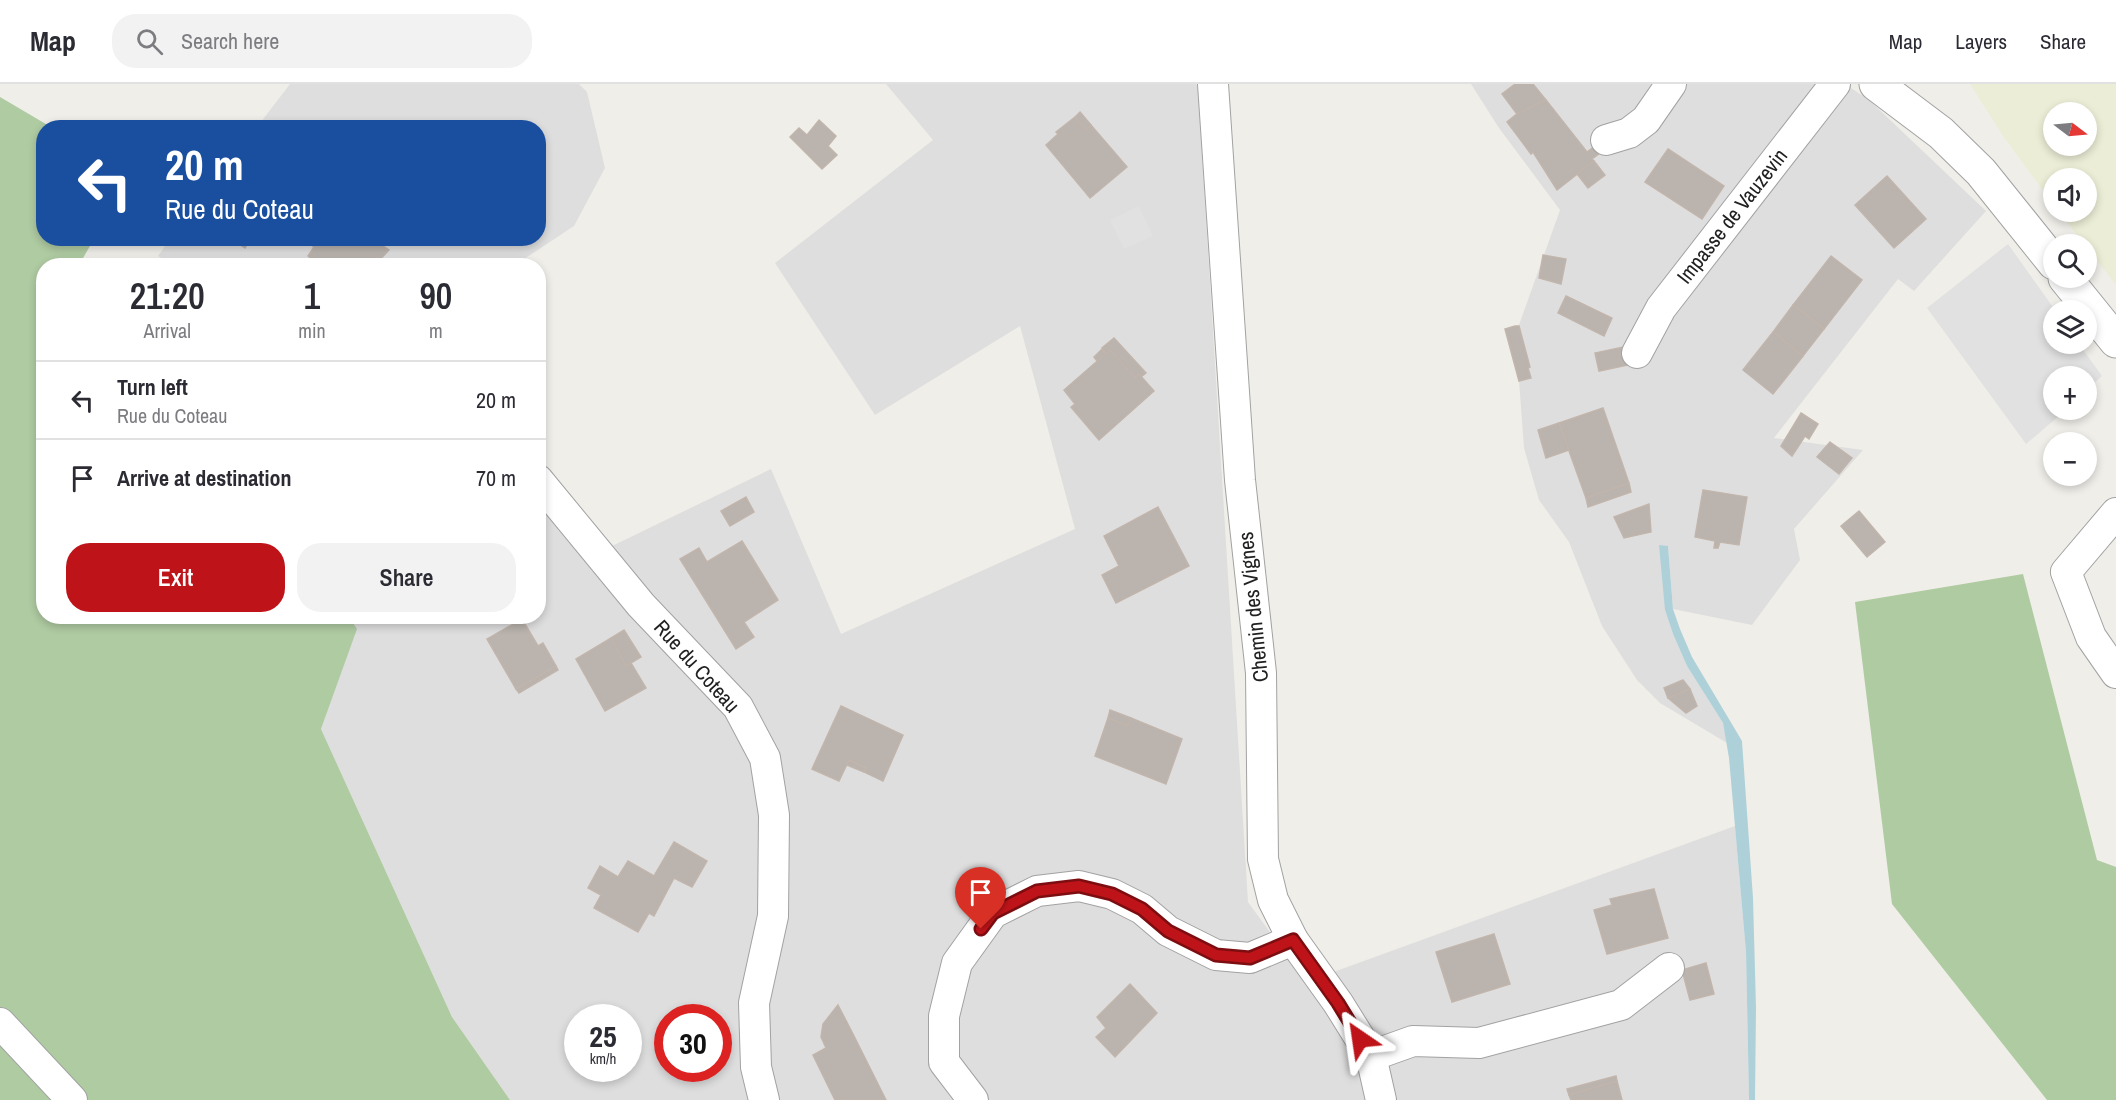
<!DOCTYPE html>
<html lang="en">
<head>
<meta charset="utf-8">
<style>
  :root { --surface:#fff; --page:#f2f2f3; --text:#2b2b33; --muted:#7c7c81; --line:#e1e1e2; --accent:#be1419 }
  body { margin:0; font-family:"Archivo Narrow",sans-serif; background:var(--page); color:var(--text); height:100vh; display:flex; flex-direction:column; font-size:22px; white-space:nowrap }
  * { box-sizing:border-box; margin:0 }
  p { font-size:20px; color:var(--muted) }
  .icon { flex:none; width:33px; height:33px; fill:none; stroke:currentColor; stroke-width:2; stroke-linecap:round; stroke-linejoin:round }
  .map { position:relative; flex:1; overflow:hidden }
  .side { position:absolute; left:36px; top:174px; width:510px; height:366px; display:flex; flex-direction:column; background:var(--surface); border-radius:24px; box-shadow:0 3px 9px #0003 }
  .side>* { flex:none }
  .banner { position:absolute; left:36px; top:36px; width:510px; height:126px; border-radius:24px; box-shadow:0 3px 9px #0003; background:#1a4fa0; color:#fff; overflow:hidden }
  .needle { width:39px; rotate:106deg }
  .buttons { position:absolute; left:2043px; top:18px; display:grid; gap:12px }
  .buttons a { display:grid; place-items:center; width:54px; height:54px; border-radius:50%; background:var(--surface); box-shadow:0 3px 9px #0003; font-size:30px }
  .speed { position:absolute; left:564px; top:920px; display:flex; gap:12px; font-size:30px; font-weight:700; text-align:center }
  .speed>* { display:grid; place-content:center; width:78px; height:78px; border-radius:50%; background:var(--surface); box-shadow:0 3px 9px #0003; line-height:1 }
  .speed small { font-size:15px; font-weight:400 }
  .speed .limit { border:9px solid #d22; background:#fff; color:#111 }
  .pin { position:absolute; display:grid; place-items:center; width:51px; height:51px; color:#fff; margin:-62px -26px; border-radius:50% 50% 50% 0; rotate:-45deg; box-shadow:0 0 6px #0007 }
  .pin .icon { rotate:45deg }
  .me { position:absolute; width:66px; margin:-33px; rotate:328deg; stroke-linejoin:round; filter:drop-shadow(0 0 4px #0008) }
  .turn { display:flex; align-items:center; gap:21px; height:126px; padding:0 30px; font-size:27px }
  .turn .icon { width:78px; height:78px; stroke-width:2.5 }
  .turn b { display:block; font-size:42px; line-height:51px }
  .eta { display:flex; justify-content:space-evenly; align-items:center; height:102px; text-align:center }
  .eta b { font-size:36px; font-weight:600; line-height:42px }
  .action { display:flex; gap:12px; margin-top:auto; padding:12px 30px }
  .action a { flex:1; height:69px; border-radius:24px; background:var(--accent); color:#fff; font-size:24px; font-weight:600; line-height:69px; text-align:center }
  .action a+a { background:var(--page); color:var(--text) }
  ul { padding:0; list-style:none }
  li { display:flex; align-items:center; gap:18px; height:78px; padding:0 30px; border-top:2px solid var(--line) }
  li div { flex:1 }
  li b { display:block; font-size:22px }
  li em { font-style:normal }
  header { display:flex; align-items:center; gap:36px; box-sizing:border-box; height:84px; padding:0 30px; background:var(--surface); border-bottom:2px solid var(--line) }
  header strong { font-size:28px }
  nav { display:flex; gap:33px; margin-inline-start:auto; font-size:21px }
  .search { width:420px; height:54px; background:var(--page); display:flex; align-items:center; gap:15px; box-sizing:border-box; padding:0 21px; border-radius:24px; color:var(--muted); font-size:22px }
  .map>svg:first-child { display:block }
  .residential { fill:#dfdede; fill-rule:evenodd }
  .farmland { fill:#ecedd6; fill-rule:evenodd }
  .forest { fill:#afcba2 }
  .parking { fill:#e1e1e1 }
  .water { fill:#aed1d9 }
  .building { fill:#bab3ae; stroke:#c1b5ac; stroke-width:1.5 }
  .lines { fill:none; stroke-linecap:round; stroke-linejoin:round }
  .minor-casing { stroke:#a2a2a2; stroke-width:32 }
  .tertiary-casing { stroke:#a2a2a2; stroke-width:35 }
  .minor { stroke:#fff; stroke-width:30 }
  .tertiary { stroke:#fff; stroke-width:33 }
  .route-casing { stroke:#7c0d10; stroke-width:15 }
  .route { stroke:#be1419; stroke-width:10 }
  .labels { text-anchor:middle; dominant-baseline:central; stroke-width:6; stroke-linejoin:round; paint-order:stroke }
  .street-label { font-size:21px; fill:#212121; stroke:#fff }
</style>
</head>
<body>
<header>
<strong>Map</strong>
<div class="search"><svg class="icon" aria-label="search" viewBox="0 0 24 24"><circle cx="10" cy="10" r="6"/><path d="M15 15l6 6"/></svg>Search here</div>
<nav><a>Map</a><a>Layers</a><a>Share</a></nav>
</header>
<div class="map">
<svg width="2116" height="1016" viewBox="0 0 2116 1016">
  <rect width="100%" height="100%" fill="#f0eee9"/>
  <g class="residential">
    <polygon points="290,0 579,0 587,8 605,84 574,142 515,181 174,182 158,172 171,154 538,154 538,44 257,43"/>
    <path d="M886,0h310l2,3 50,815 58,80 429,-156 11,126 3,148h-1239l-58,-83 -131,-288 35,-99 -7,-13 189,-1 1,-143 71,74 161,-78 70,165 234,-105 -55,-203 -145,89 -100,-152 158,-123zM578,933h50v51h-50zM668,933h50v51h-50z"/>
    <polygon points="1471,0 1845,0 1869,16 1986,127 1914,207 1898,195 1774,354 1863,366 1794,445 1800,476 1752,541 1673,525 1668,462 1665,526 1673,550 1687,582 1723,639 1727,659 1660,619 1637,596 1602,542 1569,458 1539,416 1524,364 1519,297 1505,245 1519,241 1560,126 1499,44"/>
  </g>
  <path class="farmland" d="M1970,0h146v201l-29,-37 -1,-4h-2l-25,-32h27v-34h-32l-1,26 -50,-68zM2054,28h32v34h-32z"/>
  <g class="forest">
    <polygon points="0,13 51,43 44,44 44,154 94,155 79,181 44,182 44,532 349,533 357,545 321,645 452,933 510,1016 0,1016"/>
    <polygon points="2023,490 2097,776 2116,783 2116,1016 2047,1016 1892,820 1855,518"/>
  </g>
  <g class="parking">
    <polygon points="1139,122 1153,152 1124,165 1110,136"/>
    <polygon points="2008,160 2055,226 2054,226 2054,260 2079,260 2102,292 2087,306 2086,292 2054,292 2054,326 2066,326 2026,360 1927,224"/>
  </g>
  <polygon class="water" points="1659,461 1668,462 1673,525 1680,545 1692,573 1742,657 1753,814 1756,924 1755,1016 1749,1016 1746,868 1729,674 1723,639 1687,582 1673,550 1665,526"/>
  <g class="building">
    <polygon points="1515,0 1533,0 1546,16 1517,30 1502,10"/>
    <polygon points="1546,16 1587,68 1595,62 1600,69 1592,75 1594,77 1557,106 1533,68 1531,70 1507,38 1517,30"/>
    <polygon points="1080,28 1091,41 1086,46 1075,33"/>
    <polygon points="1075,33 1086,46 1091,41 1127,83 1090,114 1046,61 1058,50 1056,48"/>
    <polygon points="819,36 836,52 828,62 837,71 822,85 790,53 799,44 807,51"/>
    <polygon points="1668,65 1724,102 1702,135 1645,98"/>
    <polygon points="1594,77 1605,91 1588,104 1577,90"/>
    <polygon points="1887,92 1926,135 1894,164 1855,121"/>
    <polygon points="230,154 251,154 245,164"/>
    <polygon points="301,154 371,154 389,166 374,182 318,182 308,172 314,163"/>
    <polygon points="1543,171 1566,175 1561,200 1539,194"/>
    <polygon points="1831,172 1862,196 1824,245 1793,221"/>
    <polygon points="1566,212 1612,234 1604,252 1558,229"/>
    <polygon points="1793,221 1824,245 1803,272 1773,248"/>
    <polygon points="1515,242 1519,242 1530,283 1528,284 1531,294 1519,297 1505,245"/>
    <polygon points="1773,248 1803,272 1773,310 1743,286"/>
    <polygon points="1114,254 1146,289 1141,293 1139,290 1135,294 1110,266 1106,270 1102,264"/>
    <polygon points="1624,263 1628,281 1599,287 1595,269"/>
    <polygon points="1102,265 1106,270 1097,277 1094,273"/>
    <polygon points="1110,266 1135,294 1139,290 1154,307 1099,356 1071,323 1075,320 1064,306"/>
    <polygon points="1603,324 1629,399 1586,414 1559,339"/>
    <polygon points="1801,329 1818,340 1809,355 1805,352 1792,372 1781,362"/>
    <polygon points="1559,339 1569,366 1546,374 1538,346"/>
    <polygon points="1830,358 1852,374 1839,390 1817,373"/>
    <polygon points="1629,399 1631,408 1588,423 1586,414"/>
    <polygon points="1703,406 1747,413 1739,461 1720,458 1718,464 1714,464 1715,457 1695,453"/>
    <polygon points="746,413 754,428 730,442 721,427"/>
    <polygon points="1649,420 1651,448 1624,454 1614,433"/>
    <polygon points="1158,423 1189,482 1116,519 1102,491 1119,482 1104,452"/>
    <polygon points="1859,427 1885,458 1867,473 1841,442"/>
    <polygon points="742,457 778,516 744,538 754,553 736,565 680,475 699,464 707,478"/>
    <polygon points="522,535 538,562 543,559 556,582 516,605 487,555"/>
    <polygon points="624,546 641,573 626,582 611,554"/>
    <polygon points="611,554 626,582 631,579 646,604 605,627 576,575"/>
    <polygon points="556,582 558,586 519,609 516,605"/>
    <polygon points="1683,596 1690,605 1668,614 1664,604"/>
    <polygon points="1690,605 1697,622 1686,629 1668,614"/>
    <polygon points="841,622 903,651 883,697 864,688 866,684 849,676 839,697 812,685"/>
    <polygon points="1110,626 1131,634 1128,642 1108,634"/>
    <polygon points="1108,634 1128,642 1131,634 1182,655 1166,700 1095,672"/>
    <polygon points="849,676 866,684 864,688 847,681"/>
    <polygon points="674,758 707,777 692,803 674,794 654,832 649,829 638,848 594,824 601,811 588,804 600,782 618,793 628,777 654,792"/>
    <polygon points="1654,805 1668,854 1607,870 1594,826 1612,821 1610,815"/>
    <polygon points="1494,850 1510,900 1452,918 1436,868"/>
    <polygon points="1706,879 1714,910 1690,916 1682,886"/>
    <polygon points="1130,900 1157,929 1115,973 1096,953 1106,944 1097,933"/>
    <polygon points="838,921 853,950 886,1016 835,1016 813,971 826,964 821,953 823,940"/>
    <polygon points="1616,992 1617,997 1569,1011 1567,1005"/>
    <polygon points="1617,997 1622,1016 1571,1016 1569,1011"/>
  </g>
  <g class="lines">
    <defs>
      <g id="minor">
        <polyline points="1213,0 1240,396 1261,589 1263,775 1273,816 1293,856 1338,919 1371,972 1381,1016"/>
        <polyline points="1606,56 1629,49 1646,36 1671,0"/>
        <polyline points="1637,269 1661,224 1835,0"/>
        <polyline points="538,396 641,521 738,623 765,674 774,731 773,832 754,919 756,983 764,1016"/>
        <polyline points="2116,429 2066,488 2091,553 2116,589"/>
        <polyline points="0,939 72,1016"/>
        <polyline points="1371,972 1413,957 1479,959 1621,921 1669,884"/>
        <polyline points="973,1016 944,978 944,932 957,879 993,829 1037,807 1079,802 1112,810 1142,825 1168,847 1216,871 1250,874 1293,856"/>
      </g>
      <g id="tertiary">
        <polyline points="1876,0 1941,49 1981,88 2054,179"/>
        <polyline points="2065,194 2116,257"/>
      </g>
    </defs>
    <use href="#minor" class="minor-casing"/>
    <use href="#tertiary" class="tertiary-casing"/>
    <use href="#minor" class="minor"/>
    <use href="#tertiary" class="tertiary"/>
  </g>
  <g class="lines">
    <defs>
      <polyline id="route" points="981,845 993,829 1037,807 1079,802 1112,810 1142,825 1168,847 1216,871 1250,874 1293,856 1338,919 1360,955"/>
    </defs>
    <use href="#route" class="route-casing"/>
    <use href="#route" class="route"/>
  </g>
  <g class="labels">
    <g class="street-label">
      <text transform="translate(1732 132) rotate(-52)">Impasse de Vauzevin</text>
      <text transform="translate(1253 523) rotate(-96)">Chemin des Vignes</text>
      <text transform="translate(697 582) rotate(48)">Rue du Coteau</text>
    </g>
  </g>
</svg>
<div class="buttons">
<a><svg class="needle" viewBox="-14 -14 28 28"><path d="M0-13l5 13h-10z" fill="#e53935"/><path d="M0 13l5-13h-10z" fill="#7c7c81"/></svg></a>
<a><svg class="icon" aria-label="sound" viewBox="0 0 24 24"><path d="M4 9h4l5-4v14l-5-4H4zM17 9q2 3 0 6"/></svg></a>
<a><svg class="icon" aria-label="search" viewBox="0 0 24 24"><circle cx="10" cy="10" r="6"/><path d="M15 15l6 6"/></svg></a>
<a><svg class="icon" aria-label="layers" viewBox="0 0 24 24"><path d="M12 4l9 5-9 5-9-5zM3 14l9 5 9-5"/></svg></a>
<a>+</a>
<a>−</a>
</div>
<div class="speed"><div>25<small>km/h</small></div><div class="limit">30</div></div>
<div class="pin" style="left:981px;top:845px;background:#d93025"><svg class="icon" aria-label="arrive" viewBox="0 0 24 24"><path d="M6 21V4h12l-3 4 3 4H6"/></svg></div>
<svg class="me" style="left:1360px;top:955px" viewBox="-20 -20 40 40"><path d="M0-17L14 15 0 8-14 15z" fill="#be1419" stroke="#fff" stroke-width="4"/></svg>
<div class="banner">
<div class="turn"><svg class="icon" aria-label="left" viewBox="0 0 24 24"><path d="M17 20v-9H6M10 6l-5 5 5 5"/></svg><div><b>20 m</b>Rue du Coteau</div></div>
</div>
<section class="side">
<div class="eta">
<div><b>21:20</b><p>Arrival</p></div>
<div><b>1</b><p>min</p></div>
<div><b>90</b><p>m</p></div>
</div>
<ul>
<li><svg class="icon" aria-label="left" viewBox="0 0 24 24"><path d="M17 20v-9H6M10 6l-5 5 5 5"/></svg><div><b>Turn left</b><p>Rue du Coteau</p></div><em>20 m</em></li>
<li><svg class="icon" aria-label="arrive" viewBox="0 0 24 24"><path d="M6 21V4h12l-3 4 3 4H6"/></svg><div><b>Arrive at destination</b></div><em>70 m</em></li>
</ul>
<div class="action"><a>Exit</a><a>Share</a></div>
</section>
</div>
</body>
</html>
